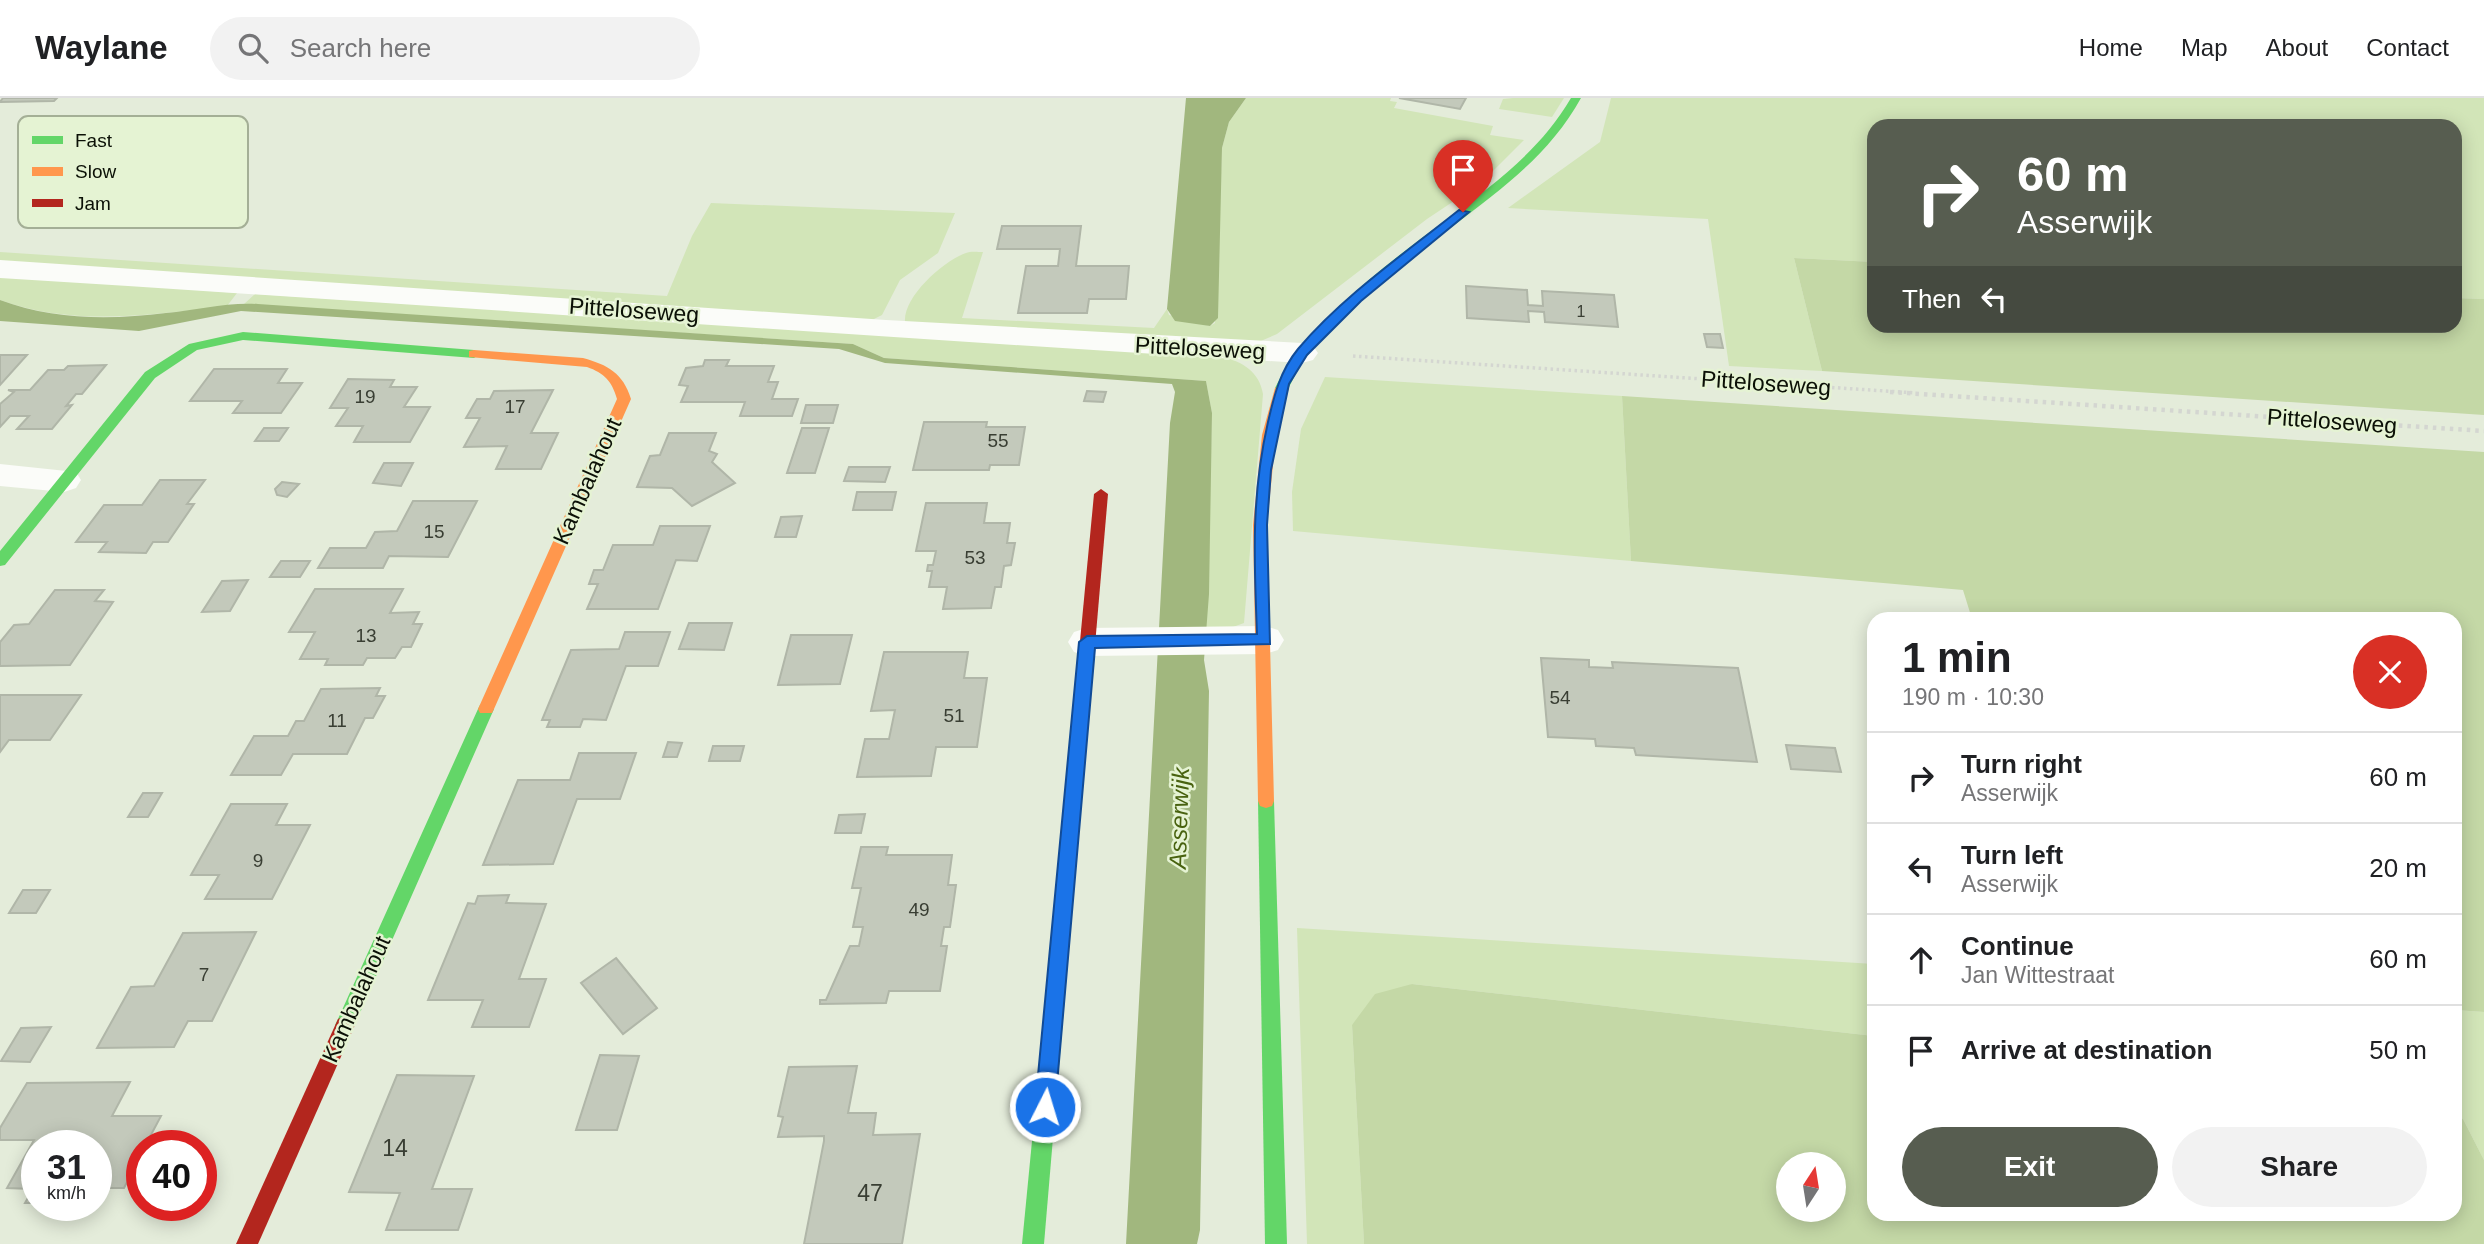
<!DOCTYPE html>
<html lang="en">
<head>
<meta charset="utf-8">
<style>
  :root { --surface:#fff; --page:#f2f2f2; --text:#202124; --muted:#757577; --line:#e0e0e0; --accent:#575d50 }
  body { margin:0; font-family:Arial,sans-serif; background:var(--page); color:var(--text); height:100vh; display:flex; flex-direction:column; font-size:26px; white-space:nowrap }
  * { box-sizing:border-box; margin:0 }
  p { font-size:23px; color:var(--muted) }
  .icon { flex:none; width:38px; height:38px; fill:none; stroke:currentColor; stroke-width:2; stroke-linecap:round; stroke-linejoin:round }
  .map { position:relative; flex:1; overflow:hidden }
  .drawer { position:absolute; left:1867px; top:514px; width:595px; height:609px; display:flex; flex-direction:column; background:var(--surface); border-radius:21px; box-shadow:0 4px 18px #0003 }
  .drawer>* { flex:none }
  .top-card { position:absolute; left:1867px; top:21px; width:595px; height:214px; border-radius:21px; box-shadow:0 4px 18px #0003; background:#575d50; color:#fff; overflow:hidden }
  .needle { width:46px; rotate:12deg }
  .tools { position:absolute; left:1776px; top:1054px; display:grid; gap:14px }
  .tools a { display:grid; place-items:center; width:70px; height:70px; border-radius:50%; background:var(--surface); box-shadow:0 4px 18px #0003; font-size:35px }
  .speed { position:absolute; left:21px; top:1032px; display:flex; gap:14px; font-size:35px; font-weight:700; text-align:center }
  .speed>* { display:grid; place-content:center; width:91px; height:91px; border-radius:50%; background:var(--surface); box-shadow:0 4px 18px #0003; line-height:1 }
  .speed small { font-size:18px; font-weight:400 }
  .speed .limit { border:10px solid #d22; background:#fff; color:#111 }
  .pin { position:absolute; display:grid; place-items:center; width:60px; height:60px; color:#fff; margin:-72px -30px; border-radius:50% 50% 50% 0; rotate:-45deg; box-shadow:0 0 7px #0007 }
  .pin .icon { rotate:45deg }
  .me { position:absolute; width:77px; margin:-38px; rotate:5deg; stroke-linejoin:round; filter:drop-shadow(0 0 5px #0008) }
  .turn { display:flex; align-items:center; gap:24px; height:147px; padding:0 35px; font-size:32px }
  .turn .icon { width:91px; height:91px; stroke-width:2.5 }
  .turn b { display:block; font-size:49px; line-height:60px }
  .then { display:flex; align-items:center; height:66px; padding:0 35px; background:#0003; gap:14px; font-size:26px }
  .round { display:grid; place-items:center; flex:none; width:74px; height:74px; border-radius:37px; background:var(--page) }
  .head { display:flex; align-items:center; justify-content:space-between; height:119px; padding:0 35px }
  h1 { font-size:42px; font-weight:700; line-height:52px }
  .button { display:flex; gap:14px; margin-top:auto; padding:14px 35px }
  .button a { flex:1; height:80px; border-radius:42px; background:var(--accent); color:#fff; font-size:28px; font-weight:700; line-height:80px; text-align:center }
  .button a+a { background:var(--page); color:var(--text) }
  ul { padding:0; list-style:none }
  li { display:flex; align-items:center; gap:21px; height:91px; padding:0 35px; border-top:2px solid var(--line) }
  li div { flex:1 }
  li b { display:block; font-size:26px }
  li em { font-style:normal }
  header { display:flex; align-items:center; gap:42px; box-sizing:border-box; height:98px; padding:0 35px; background:var(--surface); border-bottom:2px solid var(--line) }
  header strong { font-size:33px }
  nav { display:flex; gap:38px; margin-inline-start:auto; font-size:24px }
  .search { width:490px; height:63px; background:var(--page); display:flex; align-items:center; gap:18px; box-sizing:border-box; padding:0 24px; border-radius:38px; color:var(--muted); font-size:26px }
  .map>svg:first-child { display:block }
  .green { fill:#d2e5b8 }
  .forest { fill:#c4d8a6; fill-rule:evenodd }
  .water { fill:#a1b77e }
  .building { fill:#c3c9bb; stroke:#b0b6a8; stroke-width:2 }
  .lines { fill:none; stroke-linecap:round; stroke-linejoin:round }
  .path-far1 { stroke:#d4d6d1; stroke-width:3.5; stroke-dasharray:2.5 3.5; stroke-linecap:butt }
  .path { stroke:#d4d6d1; stroke-width:4.5; stroke-dasharray:3.5 5; stroke-linecap:butt }
  .street { fill:#fbfcf9; fill-rule:evenodd }
  .fast { fill:#63d668; fill-rule:evenodd }
  .slow { fill:#ff974d; fill-rule:evenodd }
  .jam { fill:#b3261e; fill-rule:evenodd }
  .route { fill:#1a73e8; stroke:#114b97; stroke-width:2 }
  .labels { text-anchor:middle; dominant-baseline:central; stroke-width:5; stroke-linejoin:round; paint-order:stroke }
  .far-number-label { font-size:16px; fill:#393e33 }
  .number-label { font-size:19px; fill:#393e33 }
  .street-label { font-size:23px; fill:#0b1006; stroke:#e5f3d3 }
  .near-number-label { font-size:23px; fill:#393e33 }
  .water-label { font-size:24px; font-style:italic; fill:#48620f; stroke:#e5f3d3 }
  .key { fill:#e5f3d3; stroke:#a4af96; stroke-width:2 }
  .key-label { font-size:19px; fill:#0b1006 }
</style>
</head>
<body>
<header>
<strong>Waylane</strong>
<div class="search"><svg class="icon" aria-label="search" viewBox="0 0 24 24"><circle cx="10" cy="10" r="6"/><path d="M15 15l6 6"/></svg>Search here</div>
<nav><a>Home</a><a>Map</a><a>About</a><a>Contact</a></nav>
</header>
<div class="map">
<svg width="2484" height="1146" viewBox="0 0 2484 1146">
  <rect width="100%" height="100%" fill="#e4ecda"/>
  <g class="green">
    <path d="M1246,0h145l-1,3 7,1 -3,6 99,18 -3,9 34,5 -43,43 -54,36 -150,115 -21,9 -351,-21c-2,-25 38,-61 61,-69 4,-2 12,-1 17,-1l-21,66 192,10 13,-19 2,6 41,11 5,-3 7,-175 7,-26z"/>
    <polygon points="1513,0 1564,0 1552,19 1499,11 1503,1"/>
    <polygon points="1611,0 2484,0 2484,201 2455,200 2455,28 1874,28 1874,164 1794,160 1822,273 1729,268 1708,121 1508,110 1600,44"/>
    <polygon points="711,105 955,115 938,155 900,182 882,217 870,223 0,166 0,154 667,198 692,138"/>
    <path d="M0,177l237,18 -10,13c-77,9 -153,21 -227,-6z"/>
    <path d="M255,196l968,62c20,7 36,15 40,38l-19,229 -11,4 -27,1 6,-215 -6,-32 -322,-23 -31,-14 -609,-40z"/>
    <polygon points="1325,279 1622,298 1631,463 1293,433 1292,394 1301,331"/>
    <polygon points="1297,830 1874,866 1874,938 1412,886 1352,927 1364,1146 1307,1146"/>
    <polygon points="2455,912 2484,914 2484,1062 2463,1021 2455,1017"/>
  </g>
  <g class="forest">
    <polygon points="1794,160 1874,164 1874,228 2455,228 2455,200 2484,201 2484,317 1822,273"/>
    <polygon points="1622,298 2484,354 2484,914 2455,912 2455,522 1972,521 1963,492 1631,463"/>
    <path d="M1412,886l462,52v178h581v-99l8,4 21,41v84h-1120l-12,-219 23,-31zM1788,1066h46v45h-46z"/>
  </g>
  <g class="water">
    <polygon points="1186,0 1246,0 1229,24 1222,50 1218,220 1210,228 1175,223 1167,211"/>
    <path d="M0,202c53,20 110,20 166,13 30,-3 62,-11 92,-9l595,40 31,14 322,23 6,32 -3,181 -5,66 5,31 -9,539 -3,14h-71l44,-821 5,-31 -3,-8 -287,-21 -46,-14 -598,-38 -102,20 -139,-10z"/>
  </g>
  <g class="building">
    <polygon points="3,0 57,0 54,3 0,4"/>
    <polygon points="1399,0 1466,0 1460,11"/>
    <polygon points="1002,128 1081,128 1076,168 1129,168 1126,201 1089,201 1087,215 1018,215 1026,168 1058,168 1060,151 997,151"/>
    <polygon points="1466,188 1527,192 1528,207 1543,208 1542,193 1614,197 1618,229 1545,224 1544,214 1528,213 1529,224 1467,220"/>
    <polygon points="1704,236 1720,236 1723,250 1707,249"/>
    <polygon points="0,257 27,257 0,287"/>
    <polygon points="705,262 729,262 726,268 774,268 768,284 778,284 772,301 798,301 792,318 740,318 745,304 681,304 688,288 679,287 686,270 703,268"/>
    <polygon points="106,267 82,296 76,296 66,308 72,307 52,331 17,331 29,318 10,318 0,329 0,306 14,294 8,292 30,292 48,272 64,272 68,268"/>
    <polygon points="214,271 287,271 278,285 302,285 281,315 233,315 242,303 190,303"/>
    <polygon points="348,281 394,282 390,289 417,289 404,309 430,309 410,344 354,344 363,328 336,328 348,310 330,310"/>
    <polygon points="553,292 531,335 558,335 541,371 496,371 507,348 464,349 480,320 466,320 477,301 490,301 494,293"/>
    <polygon points="1087,293 1106,294 1103,304 1084,303"/>
    <polygon points="806,307 838,307 833,325 801,325"/>
    <polygon points="924,324 987,324 986,329 1025,329 1019,367 990,367 989,372 913,372"/>
    <polygon points="264,330 288,330 279,343 255,343"/>
    <polygon points="802,330 829,330 815,375 787,375"/>
    <polygon points="669,335 716,335 709,353 717,356 712,364 735,385 692,408 672,390 637,389 650,358 660,357"/>
    <polygon points="384,365 413,365 401,388 373,385"/>
    <polygon points="849,369 890,369 885,384 844,383"/>
    <polygon points="160,382 205,382 187,406 194,406 168,444 153,444 146,455 99,454 107,444 76,444 104,407 142,407"/>
    <polygon points="282,384 299,386 287,399 277,397 275,391"/>
    <polygon points="857,394 896,394 892,412 853,412"/>
    <polygon points="413,403 477,403 448,459 389,458 383,470 318,470 330,450 366,450 375,434 397,433"/>
    <polygon points="926,405 987,405 984,425 1010,425 1007,445 1015,445 1011,467 1004,468 1001,489 995,489 991,510 943,511 947,489 929,489 932,473 927,473 928,467 933,467 936,453 916,453"/>
    <polygon points="802,418 796,439 775,439 781,419"/>
    <polygon points="660,428 710,428 697,463 676,462 658,511 587,511 598,486 589,486 594,472 603,472 613,447 653,447"/>
    <polygon points="281,463 310,463 300,479 270,479"/>
    <polygon points="248,482 230,513 202,514 222,483"/>
    <polygon points="315,491 403,491 390,515 419,514 413,526 422,526 411,549 402,549 395,560 367,560 363,567 325,567 328,561 300,561 315,534 289,534"/>
    <polygon points="55,492 104,492 95,503 113,504 70,567 0,568 0,544 14,527 29,526"/>
    <polygon points="689,525 732,525 724,552 679,551"/>
    <polygon points="625,534 670,534 658,568 626,568 606,622 583,621 580,629 547,629 550,622 542,622 571,552 619,551"/>
    <polygon points="791,537 852,537 840,586 778,587"/>
    <polygon points="884,554 968,554 964,580 987,580 977,649 936,649 931,678 857,679 865,641 889,641 895,612 871,613"/>
    <polygon points="1541,560 1589,562 1589,569 1613,570 1612,564 1738,570 1757,664 1636,657 1634,650 1596,648 1595,641 1548,639"/>
    <polygon points="380,590 376,598 385,598 373,620 365,620 347,656 293,656 281,677 231,677 254,638 288,638 296,623 304,623 321,591"/>
    <polygon points="0,597 81,597 50,642 9,642 0,654"/>
    <polygon points="668,644 682,645 677,659 663,659"/>
    <polygon points="1786,647 1835,650 1841,674 1791,671"/>
    <polygon points="713,648 744,648 740,663 709,663"/>
    <polygon points="579,655 636,655 620,701 577,701 553,766 483,767 518,682 570,682"/>
    <polygon points="143,695 162,695 148,719 128,719"/>
    <polygon points="231,706 287,706 276,727 310,727 272,801 205,801 219,777 191,777"/>
    <polygon points="865,716 861,735 835,735 839,717"/>
    <polygon points="861,749 888,749 886,757 952,757 948,787 956,787 950,829 944,829 941,848 947,848 940,893 889,893 886,905 820,906 820,902 826,902 850,848 859,848 863,829 853,829 861,790 852,790"/>
    <polygon points="23,792 50,792 36,815 9,815"/>
    <polygon points="509,797 506,805 546,806 519,881 546,881 529,929 472,929 483,902 428,902 468,805 475,806 478,798"/>
    <polygon points="256,834 212,923 188,923 174,949 97,950 131,889 154,888 183,835"/>
    <polygon points="616,860 657,910 623,936 581,885"/>
    <polygon points="51,929 30,964 1,963 21,930"/>
    <polygon points="600,957 639,958 617,1032 576,1032"/>
    <polygon points="857,968 848,1015 876,1015 873,1037 920,1036 902,1146 804,1146 824,1043 824,1038 778,1039 783,1019 778,1018 789,969"/>
    <polygon points="397,977 474,978 432,1091 472,1091 458,1132 386,1132 400,1095 349,1094"/>
    <polygon points="130,984 112,1018 161,1018 145,1048 142,1048 142,1055 124,1090 96,1090 96,1048 37,1048 37,1105 25,1105 33,1091 7,1090 34,1042 0,1042 0,1030 27,985"/>
  </g>
  <g class="lines">
    <polyline class="path-far1" points="1353,258 1916,295"/>
    <polyline class="path" points="1890,294 2484,333"/>
    <g class="street">
      <path d="M0,162l886,60 416,23 11,3 5,7 -5,7 -11,3c-434,-26 -868,-58 -1302,-85z"/>
      <polygon points="0,366 76,374 81,382 76,390 64,394 0,388"/>
      <polygon points="1265,528 1278,532 1284,542 1278,552 1265,556 1087,558 1074,554 1068,544 1074,534 1087,530"/>
    </g>
    <g class="fast">
      <path d="M1571,0h10c-31,56 -78,90 -128,128 -53,40 -112,82 -151,137 -6,9 -10,19 -15,28h-10l-2,-3c14,-30 36,-53 59,-76 34,-34 73,-63 112,-92 48,-36 94,-69 125,-122z"/>
      <polygon points="243,234 474,252 480,256 474,260 243,242 197,252 155,280 5,467 0,468 0,453 145,274 189,246"/>
      <polygon points="486,605 492,607 494,611 352,933 345,936 338,933 335,927 338,921 478,611 480,607"/>
      <polygon points="1266,696 1272,698 1274,703 1287,1146 1265,1146 1258,703 1260,698"/>
      <polygon points="1062,819 1068,821 1071,827 1044,1146 1022,1146 1053,827 1056,821"/>
    </g>
    <g class="slow">
      <path d="M474,252l109,8c25,7 40,15 48,41l-137,310 -2,4h-12l-2,-4 139,-310c-5,-18 -13,-26 -30,-32l-118,-10v-6z"/>
      <polygon points="1282,286 1289,290 1276,337 1267,427 1274,703 1272,708 1266,710 1260,708 1258,703 1253,427 1262,337 1275,290"/>
    </g>
    <g class="jam">
      <polygon points="1101,391 1108,396 1071,827 1068,833 1062,835 1056,833 1053,827 1094,396"/>
      <polygon points="345,918 352,921 355,927 258,1146 236,1146 338,921"/>
    </g>
  </g>
  <path class="route" d="M1459,112l10,2 -108,89 -54,54 -18,29 -18,86 -4,55 3,119 -175,4 -40,459 -3,7 -7,3 -7,-3 -3,-7 44,-465 8,-6 170,-2c-3,-74 -6,-138 11,-212 6,-26 12,-51 30,-73 45,-53 106,-95 161,-139z"/>
  <g class="labels">
    <g class="far-number-label">
      <text x="1581" y="213">1</text>
    </g>
    <g class="number-label">
      <text x="365" y="298">19</text>
      <text x="515" y="308">17</text>
      <text x="998" y="342">55</text>
      <text x="434" y="433">15</text>
      <text x="975" y="459">53</text>
      <text x="366" y="537">13</text>
      <text x="1560" y="599">54</text>
      <text x="954" y="617">51</text>
      <text x="337" y="622">11</text>
      <text x="258" y="762">9</text>
      <text x="919" y="811">49</text>
      <text x="204" y="876">7</text>
    </g>
    <g class="street-label">
      <text transform="translate(634 212) rotate(4)">Pitteloseweg</text>
      <text transform="translate(1200 250) rotate(3)">Pitteloseweg</text>
      <text transform="translate(1766 285) rotate(4)">Pitteloseweg</text>
      <text transform="translate(2332 323) rotate(4)">Pitteloseweg</text>
      <text transform="translate(587 383) rotate(-66)">Kambalahout</text>
      <text transform="translate(356 901) rotate(-66)">Kambalahout</text>
    </g>
    <g class="near-number-label">
      <text x="395" y="1050">14</text>
      <text x="870" y="1095">47</text>
    </g>
    <g class="water-label">
      <text transform="translate(1179 720) rotate(-88)">Asserwijk</text>
    </g>
  </g>
  <rect x="18" y="18" width="230" height="112" rx="10" class="key"/>
  <rect x="32" y="38" width="31" height="8" fill="#63d668"/>
  <rect x="32" y="69" width="31" height="9" fill="#ff974d"/>
  <rect x="32" y="101" width="31" height="8" fill="#b3261e"/>
  <g class="key-label">
    <text x="75" y="49">Fast</text>
    <text x="75" y="80">Slow</text>
    <text x="75" y="112">Jam</text>
  </g>
</svg>
<div class="tools">
<a><svg class="needle" viewBox="-14 -14 28 28"><path d="M0-13l5 13h-10z" fill="#e53935"/><path d="M0 13l5-13h-10z" fill="#757577"/></svg></a>
</div>
<div class="speed"><div>31<small>km/h</small></div><div class="limit">40</div></div>
<div class="pin" style="left:1463px;top:114px;background:#d93025"><svg class="icon" aria-label="arrive" viewBox="0 0 24 24"><path d="M6 21V4h12l-3 4 3 4H6"/></svg></div>
<svg class="me" style="left:1045px;top:1009px" viewBox="-20 -20 40 40"><circle r="17" fill="#1a73e8" stroke="#fff" stroke-width="3"/><path d="M0-11L8 9 0 5-8 9z" fill="#fff"/></svg>
<div class="top-card">
<div class="turn"><svg class="icon" aria-label="right" viewBox="0 0 24 24"><path d="M7 20v-9h11M14 6l5 5-5 5"/></svg><div><b>60 m</b>Asserwijk</div></div>
<div class="then">Then<svg class="icon" aria-label="left" viewBox="0 0 24 24"><path d="M17 20v-9H6M10 6l-5 5 5 5"/></svg></div>
</div>
<section class="drawer">
<div class="head"><div><h1>1 min</h1><p>190 m · 10:30</p></div><a class="round" style="background:#d93025;color:#fff"><svg class="icon" aria-label="close" viewBox="0 0 24 24"><path d="M6 6l12 12M18 6L6 18"/></svg></a></div>
<ul>
<li><svg class="icon" aria-label="right" viewBox="0 0 24 24"><path d="M7 20v-9h11M14 6l5 5-5 5"/></svg><div><b>Turn right</b><p>Asserwijk</p></div><em>60 m</em></li>
<li><svg class="icon" aria-label="left" viewBox="0 0 24 24"><path d="M17 20v-9H6M10 6l-5 5 5 5"/></svg><div><b>Turn left</b><p>Asserwijk</p></div><em>20 m</em></li>
<li><svg class="icon" aria-label="ahead" viewBox="0 0 24 24"><path d="M12 20V5M6 11l6-6 6 6"/></svg><div><b>Continue</b><p>Jan Wittestraat</p></div><em>60 m</em></li>
<li><svg class="icon" aria-label="arrive" viewBox="0 0 24 24"><path d="M6 21V4h12l-3 4 3 4H6"/></svg><div><b>Arrive at destination</b></div><em>50 m</em></li>
</ul>
<div class="button"><a>Exit</a><a>Share</a></div>
</section>
</div>
</body>
</html>
